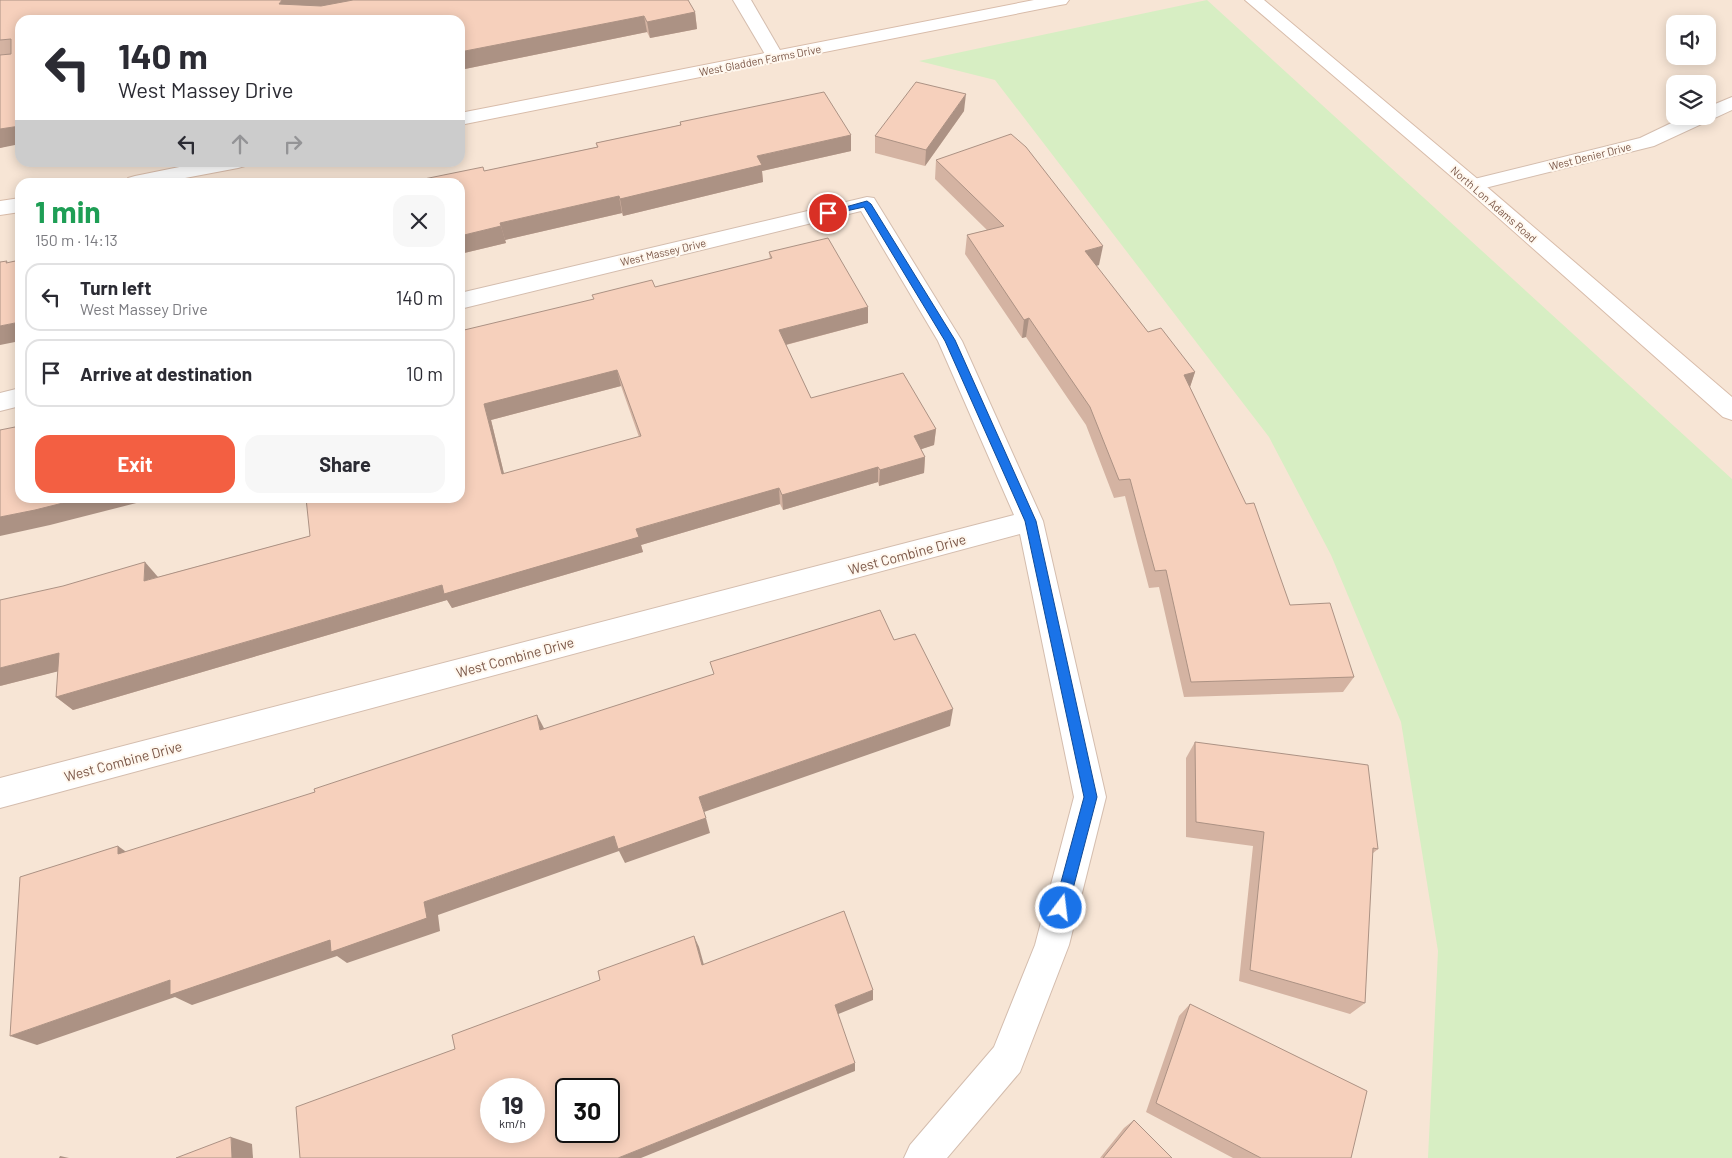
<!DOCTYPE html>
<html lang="en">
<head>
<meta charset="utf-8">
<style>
  :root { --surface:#fff; --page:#f7f7f7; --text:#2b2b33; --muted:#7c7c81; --line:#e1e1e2; --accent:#f35f42 }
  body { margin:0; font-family:Barlow,sans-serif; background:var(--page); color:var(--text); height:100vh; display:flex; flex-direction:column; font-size:19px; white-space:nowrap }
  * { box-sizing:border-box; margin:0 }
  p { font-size:16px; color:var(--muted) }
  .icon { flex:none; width:28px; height:28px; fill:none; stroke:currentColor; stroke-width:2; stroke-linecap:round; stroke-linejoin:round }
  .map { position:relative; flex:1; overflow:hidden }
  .sheet { position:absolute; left:15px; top:178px; width:450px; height:325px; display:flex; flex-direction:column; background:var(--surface); border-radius:15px; box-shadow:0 2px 12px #0003 }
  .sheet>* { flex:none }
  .guide { position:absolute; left:15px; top:15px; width:450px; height:152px; border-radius:15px; box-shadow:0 2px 12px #0003; background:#fff; color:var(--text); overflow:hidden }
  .controls { position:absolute; left:1666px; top:15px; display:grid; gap:10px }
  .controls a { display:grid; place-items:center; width:50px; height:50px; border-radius:10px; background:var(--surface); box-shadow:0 2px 12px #0003; font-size:25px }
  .speed { position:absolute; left:480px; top:1078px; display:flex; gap:10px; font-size:25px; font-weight:700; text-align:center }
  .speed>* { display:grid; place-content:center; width:65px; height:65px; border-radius:50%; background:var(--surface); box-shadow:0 2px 12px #0003; line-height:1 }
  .speed small { font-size:12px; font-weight:400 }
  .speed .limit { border:2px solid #111; border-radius:8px; background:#fff; color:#111 }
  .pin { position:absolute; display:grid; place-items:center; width:42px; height:42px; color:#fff; margin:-21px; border:2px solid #fff; border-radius:50%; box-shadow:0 1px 5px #0007 }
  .me { position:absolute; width:55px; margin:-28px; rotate:15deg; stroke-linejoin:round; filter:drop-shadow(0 0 4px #0008) }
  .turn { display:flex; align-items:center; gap:18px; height:105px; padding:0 20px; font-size:22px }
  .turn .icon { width:65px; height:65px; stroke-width:2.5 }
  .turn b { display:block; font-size:35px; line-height:42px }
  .lanes { display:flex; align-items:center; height:48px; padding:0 20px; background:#0003; justify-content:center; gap:25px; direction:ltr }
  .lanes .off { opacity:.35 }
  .round { display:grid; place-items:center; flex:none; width:52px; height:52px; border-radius:15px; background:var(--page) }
  .head { display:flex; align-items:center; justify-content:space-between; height:85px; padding:0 20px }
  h1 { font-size:30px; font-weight:700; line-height:38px; color:#1e9e55 }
  .action { display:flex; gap:10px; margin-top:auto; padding:10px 20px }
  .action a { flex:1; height:58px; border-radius:15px; background:var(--accent); color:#fff; font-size:20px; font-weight:700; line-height:58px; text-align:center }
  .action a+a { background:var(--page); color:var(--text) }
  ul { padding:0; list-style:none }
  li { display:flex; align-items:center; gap:15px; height:68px; margin:0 10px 8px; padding:0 10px; border:2px solid var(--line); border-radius:15px }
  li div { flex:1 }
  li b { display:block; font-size:19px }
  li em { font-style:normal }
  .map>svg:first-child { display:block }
  .residential { fill:#f7e5d5; fill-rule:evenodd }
  .green { fill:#d7eec3 }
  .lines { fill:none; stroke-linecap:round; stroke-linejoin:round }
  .street-casing { stroke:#d4bdae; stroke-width:2 }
  .secondary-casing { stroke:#d8bcaa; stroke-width:2 }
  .street { fill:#fff; fill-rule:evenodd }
  .secondary { fill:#fff; fill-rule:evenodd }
  .wall { fill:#d4b3a2; fill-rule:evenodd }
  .shaded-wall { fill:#ac9284 }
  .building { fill:#f6d0bc; stroke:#ac9284; fill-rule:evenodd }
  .route { fill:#1a73e8; stroke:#114b97 }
  .labels { text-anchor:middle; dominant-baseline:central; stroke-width:4; stroke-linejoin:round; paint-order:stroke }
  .far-street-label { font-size:11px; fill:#7b5748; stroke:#fff8ef }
  .street-label { font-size:14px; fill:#7b5748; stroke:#fff8ef }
</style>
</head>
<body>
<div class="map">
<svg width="1732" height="1158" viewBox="0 0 1732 1158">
  <rect width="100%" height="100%" fill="#fef4e7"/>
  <path class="residential" d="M0,0h1732v1158h-1732zM20,20h440v142h-440zM1675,24h33v32h-33zM1675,84h33v32h-33zM20,182h440v316h-440zM491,1089h43v42h-43zM566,1089h43v42h-43z"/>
  <polygon class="green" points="1207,0 1732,479 1732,1158 1428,1158 1438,951 1401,722 1331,555 1269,437 995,80 919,61"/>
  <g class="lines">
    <defs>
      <g id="street">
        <polygon points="733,0 751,0 784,57 781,61 769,61"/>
        <polygon points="1732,97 1732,110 1654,146 1473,191 1466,189 1463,185 1466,181 1640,138 1686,116 1708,116 1708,107"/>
        <polygon points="867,197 874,198 877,203 962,341 1043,521 1106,797 1069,945 1020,1072 947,1158 904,1158 910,1145 994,1047 1035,945 1074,797 1020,534 0,808 0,778 1014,515 938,341 861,211 460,309 460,293"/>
        <polygon points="20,388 20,406 0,411 0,393"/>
      </g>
      <g id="secondary">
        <polygon points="1034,0 1069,0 1066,4 1060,5 460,125 460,113"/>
        <polygon points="1245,0 1264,0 1480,181 1732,397 1732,420 1723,417 1466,189"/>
        <polygon points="204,162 248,162 245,166 238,168 164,182 125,182 128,178 135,176"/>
        <polygon points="20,198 20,212 0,215 0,201"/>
      </g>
    </defs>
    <use href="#street" class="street-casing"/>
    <use href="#secondary" class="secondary-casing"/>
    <use href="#street" class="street"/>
    <use href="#secondary" class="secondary"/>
  </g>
  <g class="wall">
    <polygon points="0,0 695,12 697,29 650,38 647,32 460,70 460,20 0,148"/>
    <polygon points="964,111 925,166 875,153 875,136"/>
    <polygon points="680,122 851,135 851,151 762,171 763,182 623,216 622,213 505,240 506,243 460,254 484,171 597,147 596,143 680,125"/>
    <polygon points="936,160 1099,265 1096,266 1148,332 1195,372 1190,387 1290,605 1354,677 1343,692 1184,697 1159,587 1149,588 1125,496 1114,498 1086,425 1026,337 1022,338 965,254 967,235 987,230 935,179"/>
    <path d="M769,252l99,71 -82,22 25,53 125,31 -2,16 -13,4 4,8 -1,16 -45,13 -1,-4 -95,28 -3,-6 -139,41 2,7 -191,56 -5,-8 -374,110 -17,-13 2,-26 -58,15 158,-109 152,-41 150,-205 195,-44 115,-28zM621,386l18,51 -135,37 -13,-54z"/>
    <polygon points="1195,742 1378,849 1372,854 1365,1003 1350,1014 1239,981 1253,846 1186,837 1186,758"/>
    <polygon points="1190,1004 1351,1158 1233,1158 1146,1112 1179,1016"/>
    <polygon points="1134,1120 1172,1158 1100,1158 1124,1128"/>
  </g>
  <g class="shaded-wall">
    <polygon points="282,0 370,0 291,14 279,4"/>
    <polygon points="695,12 697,29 650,38 647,22"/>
    <polygon points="644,16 647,32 460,70 460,52"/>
    <polygon points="966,94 964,111 925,166 926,150"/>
    <polygon points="20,126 20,144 0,148 0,129"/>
    <polygon points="851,135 851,151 762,171 763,182 623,216 620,199 757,156"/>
    <polygon points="619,196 622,213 505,240 500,223"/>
    <polygon points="501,226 506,243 460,254 460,236"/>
    <polygon points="1103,246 1099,265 1081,270 1085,251"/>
    <polygon points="868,307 868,323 781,346 779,330"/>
    <polygon points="1029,318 1026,337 1022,338 1024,320"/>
    <polygon points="20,322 20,341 0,345 0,326"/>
    <polygon points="617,370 621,386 491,420 508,490 502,474 484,404"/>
    <polygon points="1195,372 1189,390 1184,375"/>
    <polygon points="936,429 934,445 913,452 914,436"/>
    <polygon points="925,457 924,473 879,486 880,470"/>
    <polygon points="878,467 878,482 783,510 782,495"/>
    <polygon points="779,488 780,504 641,545 643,552 452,608 447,600 73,710 56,697"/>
    <polygon points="83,498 156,498 50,525 0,536 0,517"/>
    <polygon points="145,562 158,577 144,581"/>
    <polygon points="59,653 75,667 0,686 0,668"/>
    <polygon points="953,709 950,726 704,812 699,797"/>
    <polygon points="537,715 546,732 540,730"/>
    <polygon points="706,818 710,833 625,863 619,851 438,915 440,931 347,963 337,956 192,1005 175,997 37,1045 10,1036 170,980 424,902 614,836"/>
    <polygon points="118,846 139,861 118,854"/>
    <polygon points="694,936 699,947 707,976 702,965"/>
    <polygon points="873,990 873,1000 836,1015 835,1005"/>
    <polygon points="855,1063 855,1071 641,1158 618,1158"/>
    <polygon points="231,1137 252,1144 253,1158 232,1158"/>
    <polygon points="60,1156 69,1158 59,1158"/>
  </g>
  <g class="building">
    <polygon points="0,0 282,0 279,4 321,6 353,0 688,0 695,12 647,22 644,16 460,52 460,20 20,20 20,126 0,129 0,55 11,54 11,39 0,40"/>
    <polygon points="916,82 966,94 926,150 875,136"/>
    <polygon points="824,92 851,135 757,156 762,165 620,199 619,196 500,223 501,226 460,236 460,182 425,182 424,179 483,167 484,171 598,147 596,143 681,125 680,122"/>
    <polygon points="1011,134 1026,147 1103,246 1085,251 1148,332 1161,328 1195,372 1184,375 1246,504 1254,503 1290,605 1330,603 1354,677 1191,682 1166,570 1155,571 1130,479 1119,480 1090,407 1029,318 1024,320 967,235 1004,226 936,160"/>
    <path d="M828,238l40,69 -89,23 32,68 92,-25 33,56 -22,7 11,21 -45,13 -2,-3 -96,28 -3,-7 -143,41 3,8 -195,57 -2,-9 -386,112 3,-44 -59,15v-68l63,-14 82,-24 -1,19 166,-45 -4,-38h154v-167l134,-32 -2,-4 60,-15 3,7 117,-29 -3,-6zM617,370l24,66 -139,38 -18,-70z"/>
    <polygon points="20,260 20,322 0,326 0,262 7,261 6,263"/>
    <polygon points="20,426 20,498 83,498 35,510 0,517 0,430"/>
    <polygon points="880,610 894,640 915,634 953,709 699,797 706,818 618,849 614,836 424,902 427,918 331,952 330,940 170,995 170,980 10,1036 20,877 118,846 118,854 315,792 314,789 537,715 540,730 714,674 710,662"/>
    <polygon points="1195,742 1368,765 1378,849 1373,848 1365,1003 1250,970 1264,832 1196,822"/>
    <path d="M844,911l29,79 -38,15 20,58 -237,95h-318l-4,-51 159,-58 -3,-14 148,-55 -2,-9 96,-35 8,29zM491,1089h43v42h-43zM566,1089h43v42h-43z"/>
    <polygon points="1190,1004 1367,1091 1351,1158 1261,1158 1156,1103"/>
    <polygon points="1134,1120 1172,1158 1103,1158"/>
    <polygon points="231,1137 232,1158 176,1158"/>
  </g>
  <polygon class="route" points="867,201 871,204 955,340 1036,521 1097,797 1068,908 1066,913 1061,915 1057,913 1054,908 1084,797 1025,521 945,341 864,207 828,215 824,213"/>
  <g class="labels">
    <g class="far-street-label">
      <text transform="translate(760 60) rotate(-11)">West Gladden Farms Drive</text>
      <text transform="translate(1590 156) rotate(-14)">West Denier Drive</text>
      <text transform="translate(1494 204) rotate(41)">North Lon Adams Road</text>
      <text transform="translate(663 252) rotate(-13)">West Massey Drive</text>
    </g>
    <g class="street-label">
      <text transform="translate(907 554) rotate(-15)">West Combine Drive</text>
      <text transform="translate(515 657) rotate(-15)">West Combine Drive</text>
      <text transform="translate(123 761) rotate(-15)">West Combine Drive</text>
    </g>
  </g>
</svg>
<div class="controls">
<a><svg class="icon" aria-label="sound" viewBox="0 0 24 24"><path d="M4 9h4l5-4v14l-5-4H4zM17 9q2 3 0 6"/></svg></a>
<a><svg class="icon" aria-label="layers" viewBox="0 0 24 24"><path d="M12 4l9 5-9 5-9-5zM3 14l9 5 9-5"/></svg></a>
</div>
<div class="speed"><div>19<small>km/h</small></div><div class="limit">30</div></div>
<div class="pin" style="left:828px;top:213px;background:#d93025"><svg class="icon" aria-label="arrive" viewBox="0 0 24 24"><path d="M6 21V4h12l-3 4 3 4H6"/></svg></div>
<svg class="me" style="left:1061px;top:908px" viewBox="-20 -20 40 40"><circle r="17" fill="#1a73e8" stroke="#fff" stroke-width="3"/><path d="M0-11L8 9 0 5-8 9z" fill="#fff"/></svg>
<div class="guide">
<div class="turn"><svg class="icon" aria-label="left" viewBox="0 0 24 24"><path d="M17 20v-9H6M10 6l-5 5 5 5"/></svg><div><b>140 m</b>West Massey Drive</div></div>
<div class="lanes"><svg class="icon" aria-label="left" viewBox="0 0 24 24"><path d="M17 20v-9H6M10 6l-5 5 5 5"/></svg><svg class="icon off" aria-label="ahead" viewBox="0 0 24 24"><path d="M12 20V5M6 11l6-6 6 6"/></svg><svg class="icon off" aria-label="right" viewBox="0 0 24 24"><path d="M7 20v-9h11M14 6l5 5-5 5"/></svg></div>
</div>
<section class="sheet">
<div class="head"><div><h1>1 min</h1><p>150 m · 14:13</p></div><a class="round"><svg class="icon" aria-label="close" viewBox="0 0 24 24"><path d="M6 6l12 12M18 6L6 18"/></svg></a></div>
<ul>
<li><svg class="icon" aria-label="left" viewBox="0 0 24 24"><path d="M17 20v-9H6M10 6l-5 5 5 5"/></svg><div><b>Turn left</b><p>West Massey Drive</p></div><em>140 m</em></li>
<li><svg class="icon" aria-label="arrive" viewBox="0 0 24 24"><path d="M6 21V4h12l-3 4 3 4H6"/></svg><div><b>Arrive at destination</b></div><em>10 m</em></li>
</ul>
<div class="action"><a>Exit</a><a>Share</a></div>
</section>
</div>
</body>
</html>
